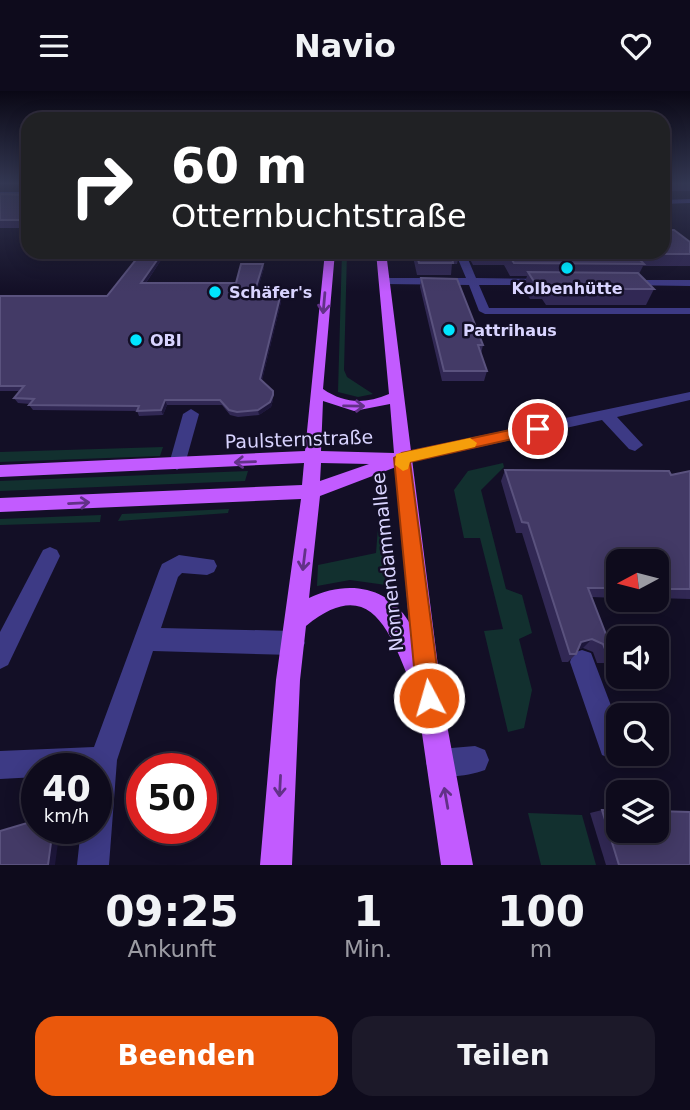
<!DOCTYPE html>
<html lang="de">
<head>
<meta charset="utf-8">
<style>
  :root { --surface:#0e0b1c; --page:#1c1929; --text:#f1f3f6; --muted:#9b9ba3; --line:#2e2b3b; --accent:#ea580c }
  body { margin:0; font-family:"DejaVu Sans",sans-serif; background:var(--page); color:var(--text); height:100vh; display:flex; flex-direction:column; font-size:26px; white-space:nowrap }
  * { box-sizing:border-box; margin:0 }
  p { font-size:23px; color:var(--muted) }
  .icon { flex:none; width:38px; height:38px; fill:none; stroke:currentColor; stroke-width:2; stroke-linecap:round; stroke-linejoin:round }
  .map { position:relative; height:774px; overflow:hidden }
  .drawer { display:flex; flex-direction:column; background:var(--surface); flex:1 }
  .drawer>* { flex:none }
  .guide { position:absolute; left:21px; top:21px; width:649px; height:147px; border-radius:21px; box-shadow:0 4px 18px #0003,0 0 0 2px var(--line); background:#202124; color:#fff; overflow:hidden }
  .needle { width:46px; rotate:263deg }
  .buttons { position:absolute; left:606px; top:458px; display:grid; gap:14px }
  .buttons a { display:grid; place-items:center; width:63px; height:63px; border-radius:14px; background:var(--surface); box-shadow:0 4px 18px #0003,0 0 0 2px var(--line); font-size:35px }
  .speed { position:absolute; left:21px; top:662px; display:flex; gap:14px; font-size:35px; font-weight:700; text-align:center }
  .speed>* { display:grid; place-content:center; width:91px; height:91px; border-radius:50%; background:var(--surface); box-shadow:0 4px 18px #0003,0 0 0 2px var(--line); line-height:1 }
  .speed small { font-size:18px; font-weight:400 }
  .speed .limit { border:10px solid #d22; background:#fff; color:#111 }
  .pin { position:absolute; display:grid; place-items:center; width:60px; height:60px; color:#fff; margin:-30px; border:4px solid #fff; border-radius:50%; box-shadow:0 2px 7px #0007 }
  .me { position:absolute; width:77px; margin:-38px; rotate:354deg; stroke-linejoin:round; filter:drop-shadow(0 0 5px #0008) }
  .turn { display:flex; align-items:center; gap:24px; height:147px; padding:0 35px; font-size:32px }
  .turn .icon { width:91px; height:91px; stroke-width:2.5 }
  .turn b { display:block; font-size:49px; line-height:60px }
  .eta { display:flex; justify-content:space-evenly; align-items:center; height:119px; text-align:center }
  .eta b { font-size:42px; font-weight:700; line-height:49px }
  .button { display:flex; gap:14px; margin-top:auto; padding:14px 35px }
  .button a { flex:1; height:80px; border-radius:21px; background:var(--accent); color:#fff; font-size:28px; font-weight:700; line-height:80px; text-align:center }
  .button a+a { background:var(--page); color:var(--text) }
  header { display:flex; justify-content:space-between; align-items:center; height:91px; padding:0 35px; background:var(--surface); font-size:32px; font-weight:700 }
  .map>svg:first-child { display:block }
  .green { fill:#12302f }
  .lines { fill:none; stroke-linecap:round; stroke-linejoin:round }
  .minor { fill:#3d3a85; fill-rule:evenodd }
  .major { fill:#c25bff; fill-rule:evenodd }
  .wall { fill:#312854 }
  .shaded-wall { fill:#1d163a }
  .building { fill:#433a66; stroke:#5a527e; stroke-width:2 }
  .oneway { stroke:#623188 }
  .route { fill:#ea580c; stroke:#983908; stroke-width:2 }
  .slow { fill:#f59e0b }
  .poi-dot { fill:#00e5ff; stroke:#130f26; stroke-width:2.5 }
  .labels { text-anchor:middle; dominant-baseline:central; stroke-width:5; stroke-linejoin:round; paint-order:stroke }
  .far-poi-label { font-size:16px; font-weight:bold; fill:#d9d4ff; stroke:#130f26; text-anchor:start }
  .street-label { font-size:19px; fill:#d9d4ff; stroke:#130f26 }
</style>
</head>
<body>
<header><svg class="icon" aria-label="menu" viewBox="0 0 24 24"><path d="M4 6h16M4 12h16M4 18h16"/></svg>Navio<svg class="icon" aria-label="heart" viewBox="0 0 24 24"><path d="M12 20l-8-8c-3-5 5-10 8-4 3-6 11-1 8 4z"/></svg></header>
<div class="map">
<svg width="690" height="774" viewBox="0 0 690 774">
  <rect width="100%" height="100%" fill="#130f26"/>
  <g class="green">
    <polygon points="342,161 347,161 344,279 347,286 373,303 358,306 338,301"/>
    <polygon points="163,356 160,365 0,371 0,361"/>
    <polygon points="503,372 504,376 481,399 506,498 522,504 532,542 519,548 532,599 524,637 508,641 484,540 503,538 480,447 464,447 454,399 468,380"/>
    <polygon points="248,380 245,390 0,400 0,390"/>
    <polygon points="229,418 228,422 118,430 122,423"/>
    <polygon points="101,424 100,431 0,434 0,428"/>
    <polygon points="379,424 386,494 350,489 317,495 318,474 376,462"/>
    <polygon points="528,722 582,724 596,774 541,774"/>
  </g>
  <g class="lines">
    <g class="minor">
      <rect x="0" y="101" width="28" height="4"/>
      <polygon points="690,108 690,112 663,113 663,109"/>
      <polygon points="455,161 465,161 476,187 547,188 552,191 547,194 479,194 489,217 690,217 690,223 485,223 479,220 469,194 384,193 379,190 384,187 466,187"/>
      <polygon points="627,189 690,189 690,195 623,194 622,192"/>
      <polygon points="690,301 690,309 617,326 643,354 635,360 629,358 602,329 402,373 394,367 402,361"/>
      <polygon points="191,318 199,323 185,373 177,379 169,373 183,323"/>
      <polygon points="50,456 57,459 60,465 8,574 0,578 0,541 43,459"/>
      <polygon points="179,464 214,469 217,475 214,481 207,484 182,482 178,486 161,537 293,540 301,544 305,552 301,560 293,564 153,560 117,669 109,774 77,774 81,737 96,737 96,677 37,677 37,686 0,688 0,660 94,656 159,480 162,473"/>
      <polygon points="582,559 591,562 618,633 618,663 622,663 612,668 602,664 570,571 573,562"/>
      <path d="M475,655l10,4 4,10 -4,10c-16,6 -39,9 -55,3l-4,-10 4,-10 10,-4z"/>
    </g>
    <path class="major" d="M325,161h10l-12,137c22,15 42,15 66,5l-13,-142h10l56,446 31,167h-32l-26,-180 -4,-1c-21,-51 -40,-111 -105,-58l-6,54 -8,185h-32l16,-185 25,-181 -301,13v-14l302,-13 2,-22 -304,14v-12l305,-14zM323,310l31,10 36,-7 4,49 -73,-2zM321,372l48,1 -49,17zM396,376l13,155c-22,-37 -63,-42 -100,-24l11,-102z"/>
  </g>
  <g class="wall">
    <rect x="663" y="93" width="27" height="7"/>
    <polygon points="0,103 28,104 28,137 0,137"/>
    <polygon points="690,151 690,175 643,175 639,183 654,198 646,214 546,214 542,208 530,208 523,197 527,185 510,185 504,174 473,174 466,161 663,161"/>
    <polygon points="412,161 460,161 457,173 452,173 451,184 417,184"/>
    <polygon points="162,162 163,166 146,192 236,192 263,173 264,177 255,206 281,211 262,289 273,300 273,309 271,316 259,324 238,326 230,324 222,314 167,314 163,324 139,325 137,320 33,319 29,314 30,313 18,312 14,307 20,300 0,300 0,205 107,205"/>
    <polygon points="421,187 483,254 481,263 487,280 484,290 442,290 420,196"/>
    <polygon points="505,379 671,384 690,380 690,508 656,507 656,471 618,471 618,507 591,506 614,564 604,572 597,572 593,561 583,557 578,558 576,563 568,571 562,571 522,442 516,442 501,390"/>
    <polygon points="602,719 690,774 606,774 590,722"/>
  </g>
  <g class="shaded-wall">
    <polygon points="162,162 163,166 143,196 141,192"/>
    <polygon points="263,173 264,177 254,211 253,206"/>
    <polygon points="280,206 281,211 261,293 260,288"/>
    <polygon points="273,304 273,309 271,316 259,324 258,319"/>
    <polygon points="165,309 167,314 163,324 161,319"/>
    <polygon points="592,548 583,557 572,560 581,551"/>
    <polygon points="53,737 60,737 55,774 48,774"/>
  </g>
  <g class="building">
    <polygon points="0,103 28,104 28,129 0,129"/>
    <polygon points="663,139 674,139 690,151 690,163 642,163 647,167 638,167 644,173 514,172 507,161 476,161 663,161"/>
    <polygon points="142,161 162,162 141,192 236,192 241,173 263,173 253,206 280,206 260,288 273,300 273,304 270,311 258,319 237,321 229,319 220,309 165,309 161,319 137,320 139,315 29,314 34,308 14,307 24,295 0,295 0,205 107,205"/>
    <polygon points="416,161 460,161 451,161 453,172 419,172"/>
    <polygon points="528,181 638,182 654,198 551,198 547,192 535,192"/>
    <polygon points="421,187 457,188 483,254 478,254 487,280 444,280"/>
    <polygon points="505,379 669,380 671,384 690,380 690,498 656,498 656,471 618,471 618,497 588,497 614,564 607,563 603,553 592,548 581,551 576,563 570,563 528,432 522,431"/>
    <polygon points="602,719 618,720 618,740 656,740 656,720 690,721 690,774 619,774"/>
    <polygon points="37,729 37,737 53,737 48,774 0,774 0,740"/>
  </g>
  <defs><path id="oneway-shaft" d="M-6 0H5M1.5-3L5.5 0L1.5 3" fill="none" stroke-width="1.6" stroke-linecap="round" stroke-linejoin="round" transform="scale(1.75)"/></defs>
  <g class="oneway">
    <use href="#oneway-shaft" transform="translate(324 212) rotate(95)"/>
    <use href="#oneway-shaft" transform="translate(354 315) rotate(1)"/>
    <use href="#oneway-shaft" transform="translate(245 371) rotate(178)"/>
    <use href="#oneway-shaft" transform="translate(79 412) rotate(-3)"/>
    <use href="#oneway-shaft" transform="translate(304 469) rotate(97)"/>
    <use href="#oneway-shaft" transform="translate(280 695) rotate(93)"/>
    <use href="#oneway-shaft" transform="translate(446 707) rotate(-100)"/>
  </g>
  <linearGradient id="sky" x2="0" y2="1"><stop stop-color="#0a0815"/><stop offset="0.46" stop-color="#333752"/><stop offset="1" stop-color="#333752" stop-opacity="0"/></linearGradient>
  <rect width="690" height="201" fill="url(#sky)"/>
  <polygon class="route" points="538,333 543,335 543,341 410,371 441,607 437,615 429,618 421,615 417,607 394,367 402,362"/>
  <polygon class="slow" points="470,347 477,352 475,356 410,371 408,378 403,380 395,374 396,363"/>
  <g class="poi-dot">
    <circle cx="567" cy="177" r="7"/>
    <circle cx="215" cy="201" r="7"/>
    <circle cx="449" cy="239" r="7"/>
    <circle cx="136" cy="249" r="7"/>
  </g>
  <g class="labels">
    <g class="far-poi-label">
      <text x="567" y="197" text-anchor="middle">Kolbenhütte</text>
      <text x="229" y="201">Schäfer's</text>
      <text x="463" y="239">Pattrihaus</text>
      <text x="150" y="249">OBI</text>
    </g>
    <g class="street-label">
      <text transform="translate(299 348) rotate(-2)">Paulsternstraße</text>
      <text transform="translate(387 471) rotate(-96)">Nonnendammallee</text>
    </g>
  </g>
</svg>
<div class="buttons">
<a><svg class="needle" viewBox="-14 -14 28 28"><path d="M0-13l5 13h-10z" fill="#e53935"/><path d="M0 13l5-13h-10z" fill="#9b9ba3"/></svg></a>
<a><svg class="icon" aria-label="sound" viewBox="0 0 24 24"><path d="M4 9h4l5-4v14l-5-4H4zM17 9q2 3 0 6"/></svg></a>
<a><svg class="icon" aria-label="search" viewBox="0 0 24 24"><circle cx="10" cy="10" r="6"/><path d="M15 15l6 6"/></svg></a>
<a><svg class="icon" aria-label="layers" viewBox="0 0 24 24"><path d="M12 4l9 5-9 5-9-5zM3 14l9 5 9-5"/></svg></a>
</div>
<div class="speed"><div>40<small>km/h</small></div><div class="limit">50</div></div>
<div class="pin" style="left:538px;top:338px;background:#d93025"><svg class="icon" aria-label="arrive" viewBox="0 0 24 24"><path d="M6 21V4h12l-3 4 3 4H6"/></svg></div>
<svg class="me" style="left:429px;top:607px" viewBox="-20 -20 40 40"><circle r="17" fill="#ea580c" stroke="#fff" stroke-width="3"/><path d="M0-11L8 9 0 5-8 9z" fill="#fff"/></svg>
<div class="guide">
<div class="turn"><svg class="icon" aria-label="right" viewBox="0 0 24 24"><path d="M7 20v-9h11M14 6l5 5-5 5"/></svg><div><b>60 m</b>Otternbuchtstraße</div></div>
</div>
</div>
<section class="drawer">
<div class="eta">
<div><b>09:25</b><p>Ankunft</p></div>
<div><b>1</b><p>Min.</p></div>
<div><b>100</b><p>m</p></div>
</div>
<div class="button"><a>Beenden</a><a>Teilen</a></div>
</section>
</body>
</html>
